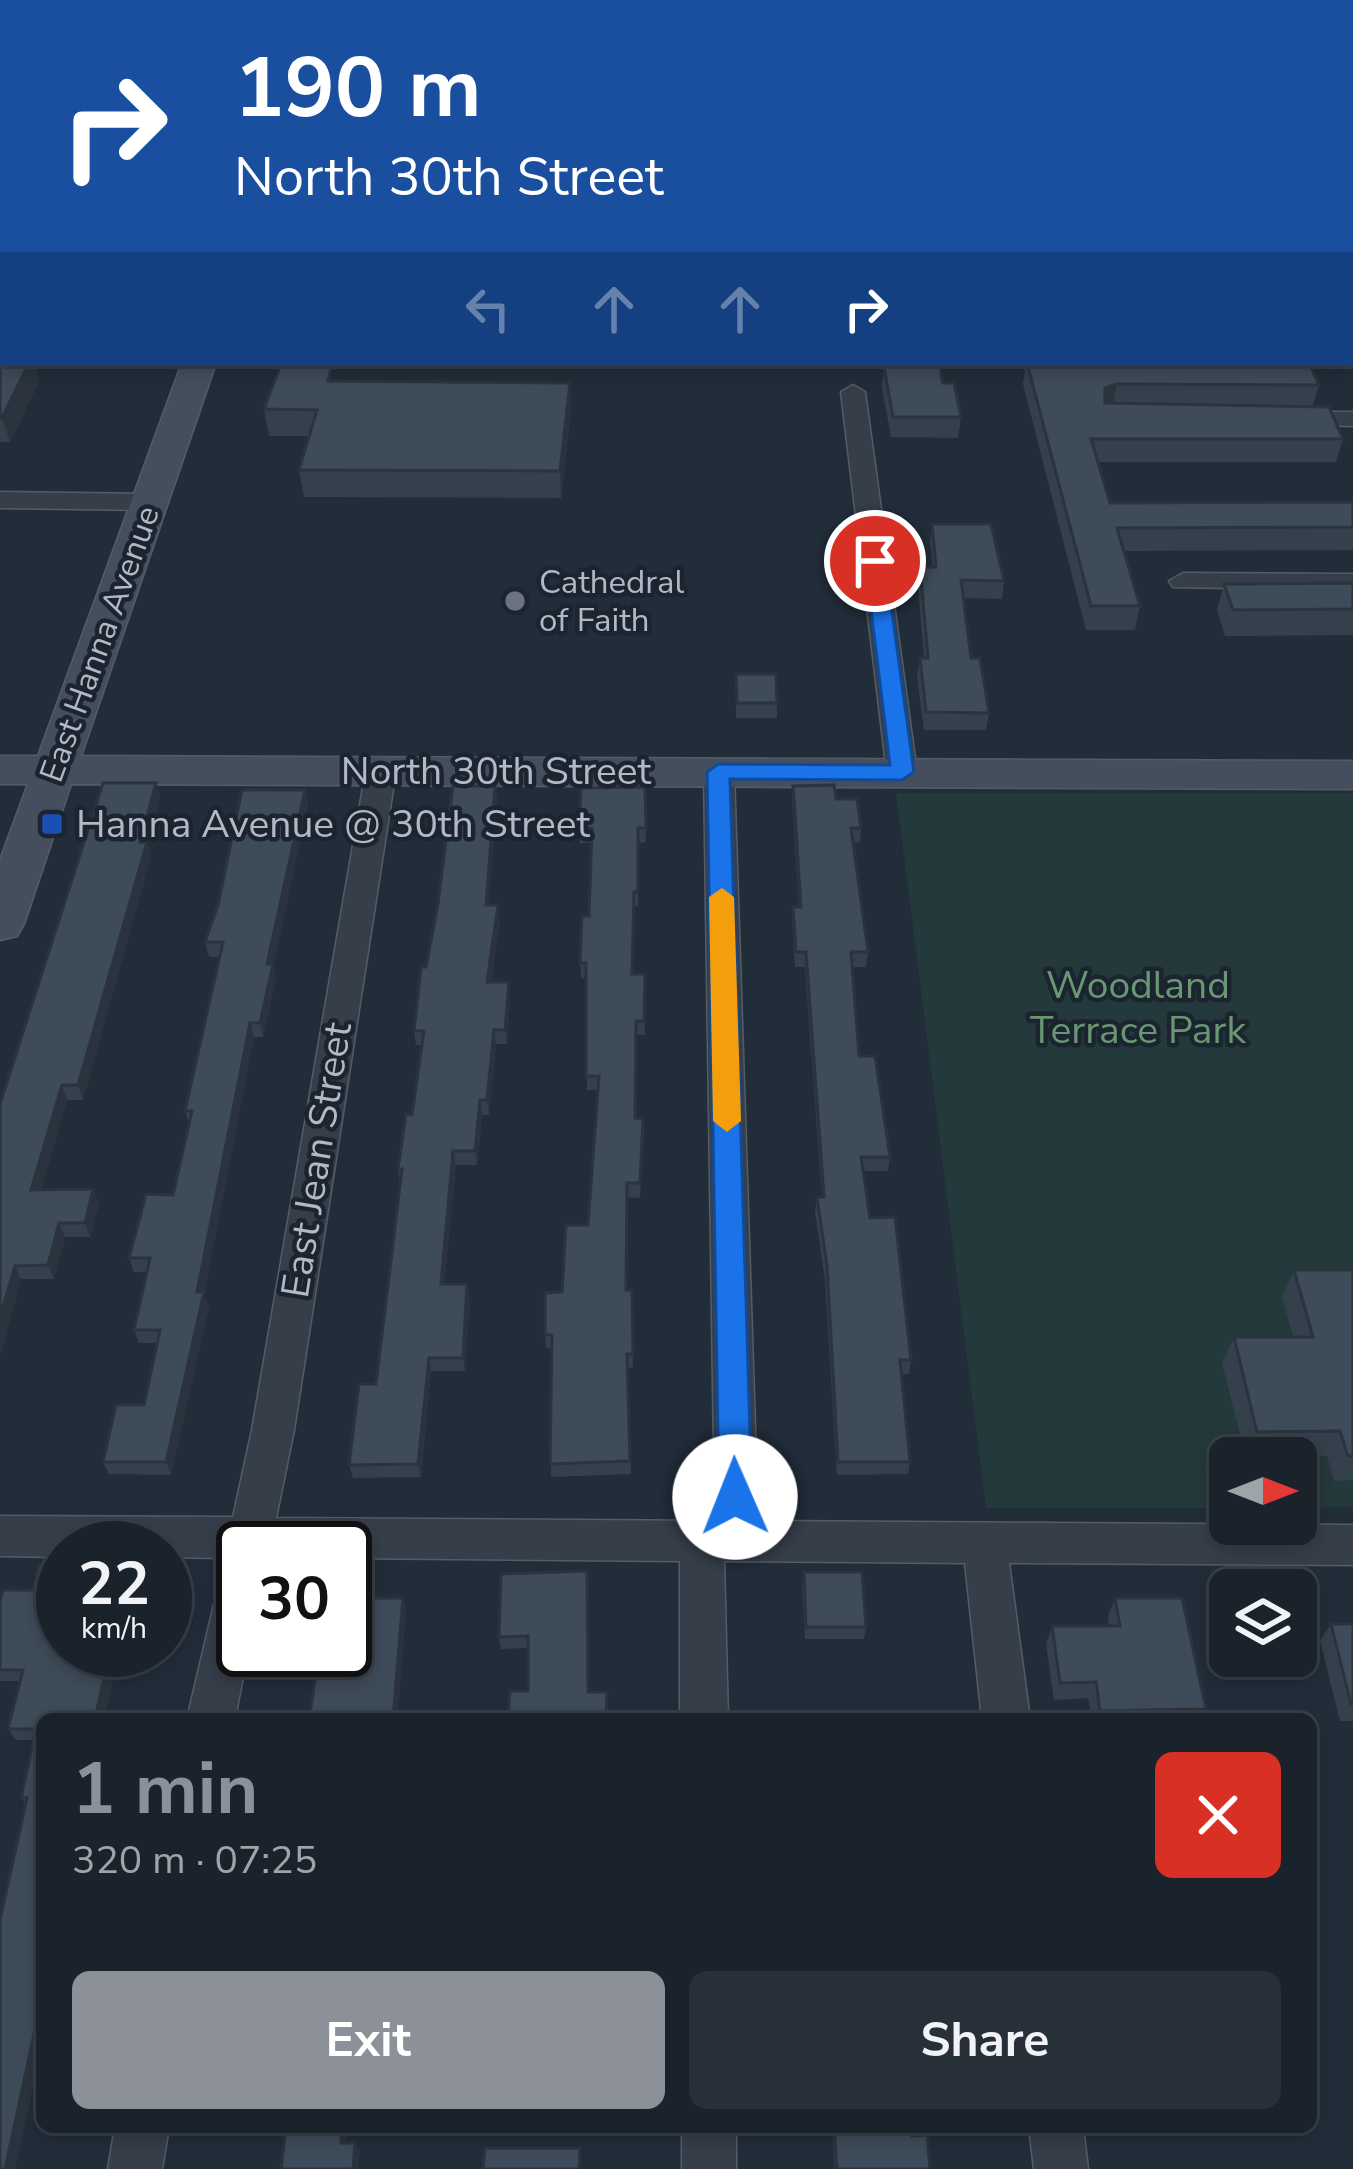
<!DOCTYPE html>
<html lang="en">
<head>
<meta charset="utf-8">
<style>
  :root { --surface:#1a222c; --page:#272f38; --text:#f1f3f6; --muted:#9fa4a9; --line:#383f48; --accent:#8c9099 }
  body { margin:0; font-family:"Nunito Sans",sans-serif; background:var(--page); color:var(--text); height:100vh; display:flex; flex-direction:column; font-size:45px; white-space:nowrap }
  * { box-sizing:border-box; margin:0 }
  p { font-size:39px; color:var(--muted) }
  .icon { flex:none; width:66px; height:66px; fill:none; stroke:currentColor; stroke-width:2; stroke-linecap:round; stroke-linejoin:round }
  .map { position:relative; flex:1; overflow:hidden }
  .panel { position:absolute; left:36px; top:1713px; width:1281px; height:420px; display:flex; flex-direction:column; background:var(--surface); border-radius:18px; box-shadow:0 6px 18px #0003,0 0 0 3px var(--line) }
  .panel>* { flex:none }
  .banner { position:absolute; left:0px; top:0px; width:1353px; height:366px; box-shadow:0 6px 18px #0003,0 0 0 3px var(--line); background:#1a4fa0; color:#fff; overflow:hidden }
  .needle { width:78px; rotate:90deg }
  .controls { position:absolute; left:1209px; top:1437px; display:grid; gap:24px }
  .controls a { display:grid; place-items:center; width:108px; height:108px; border-radius:18px; background:var(--surface); box-shadow:0 6px 18px #0003,0 0 0 3px var(--line); font-size:60px }
  .speed { position:absolute; left:36px; top:1521px; display:flex; gap:24px; font-size:60px; font-weight:700; text-align:center }
  .speed>* { display:grid; place-content:center; width:156px; height:156px; border-radius:50%; background:var(--surface); box-shadow:0 6px 18px #0003,0 0 0 3px var(--line); line-height:1 }
  .speed small { font-size:30px; font-weight:400 }
  .speed .limit { border:6px solid #111; border-radius:18px; background:#fff; color:#111 }
  .pin { position:absolute; display:grid; place-items:center; width:102px; height:102px; color:#fff; margin:-51px; border:6px solid #fff; border-radius:50%; box-shadow:0 3px 12px #0007 }
  .me { position:absolute; width:132px; margin:-66px; rotate:359deg; stroke-linejoin:round; filter:drop-shadow(0 0 9px #0008) }
  .turn { display:flex; align-items:center; gap:42px; height:252px; padding:0 36px; font-size:54px }
  .turn .icon { width:156px; height:156px; stroke-width:2.5 }
  .turn b { display:block; font-size:84px; line-height:102px }
  .lanes { display:flex; align-items:center; height:114px; padding:0 36px; background:#0003; justify-content:center; gap:60px; direction:ltr }
  .lanes .off { opacity:.35 }
  .round { display:grid; place-items:center; flex:none; width:126px; height:126px; border-radius:18px; background:var(--page) }
  .headline { display:flex; align-items:center; justify-content:space-between; height:204px; padding:0 36px }
  h1 { font-size:72px; font-weight:700; line-height:90px; color:var(--accent) }
  .button { display:flex; gap:24px; margin-top:auto; padding:24px 36px }
  .button a { flex:1; height:138px; border-radius:18px; background:var(--accent); color:#fff; font-size:48px; font-weight:700; line-height:138px; text-align:center }
  .button a+a { background:var(--page); color:var(--text) }
  .map>svg:first-child { display:block }
  .green { fill:#24393b }
  .lines { fill:none; stroke-linecap:round; stroke-linejoin:round }
  .street-casing { stroke:#545c68; stroke-width:3 }
  .secondary-casing { stroke:#545c68; stroke-width:3 }
  .street { fill:#363e4a; fill-rule:evenodd }
  .secondary { fill:#444e5d; fill-rule:evenodd }
  .wall { fill:#35404d }
  .shaded-wall { fill:#2b343e }
  .building { fill:#3e4b59; stroke:#2b343e; stroke-width:3 }
  .route { fill:#1a73e8; stroke:#114b97; stroke-width:3 }
  .slow { fill:#f59e0b }
  .worship-dot { fill:#6b7280; stroke:#1b242f; stroke-width:4.5 }
  .transit-dot { fill:#1a4fb4; stroke:#1b242f; stroke-width:4.5 }
  .labels { text-anchor:middle; dominant-baseline:central; stroke-width:9; stroke-linejoin:round; paint-order:stroke }
  .far-poi-label { font-size:33px; fill:#b1b9c6; stroke:#1b242f; text-anchor:start }
  .far-street-label { font-size:33px; fill:#b1b9c6; stroke:#1b242f }
  .street-label { font-size:39px; fill:#b1b9c6; stroke:#1b242f }
  .poi-label { font-size:39px; fill:#b1b9c6; stroke:#1b242f; text-anchor:start }
  .park-label { font-size:39px; fill:#689772; stroke:#1b242f }
</style>
</head>
<body>
<div class="map">
<svg width="1353" height="2169" viewBox="0 0 1353 2169">
  <rect width="100%" height="100%" fill="#222d3a"/>
  <polygon class="green" points="896,793 1353,793 1353,1507 1296,1508 1296,1458 1230,1458 1230,1508 986,1508"/>
  <g class="lines">
    <defs>
      <g id="street">
        <polygon points="1246,0 1264,0 1266,3 1248,3"/>
        <polygon points="1297,0 1299,3 1280,1 1281,0"/>
        <rect x="1350" y="57" width="3" height="11"/>
        <polygon points="1350,311 1353,312 1353,327 1350,326"/>
        <polygon points="853,385 865,392 917,773 902,783 887,773 841,392"/>
        <polygon points="1285,412 1353,412 1353,426 1276,424 1273,419"/>
        <polygon points="0,492 151,494 164,502 151,510 0,508"/>
        <polygon points="1183,573 1353,574 1353,590 1173,587 1169,581"/>
        <polygon points="381,760 396,770 294,1430 276,1518 715,1521 704,772 719,762 734,772 758,1521 1353,1525 1353,1565 1009,1563 1030,1719 982,1719 965,1563 724,1561 728,1719 680,1719 680,1561 345,1558 345,1548 243,1548 243,1650 248,1650 235,1719 187,1719 225,1558 165,1557 165,1548 63,1548 63,1557 0,1556 0,1516 233,1517 252,1430 366,770"/>
        <polygon points="115,2127 169,2127 162,2169 108,2169"/>
        <rect x="682" y="2127" width="54" height="42"/>
        <polygon points="1029,2127 1083,2127 1088,2169 1034,2169"/>
      </g>
      <polygon id="secondary" points="182,363 216,363 81,756 1353,761 1353,789 71,784 24,924 17,936 0,940 0,860 28,784 0,784 0,756 38,756"/>
    </defs>
    <use href="#street" class="street-casing"/>
    <use href="#secondary" class="secondary-casing"/>
    <use href="#street" class="street"/>
    <use href="#secondary" class="secondary"/>
  </g>
  <g class="wall">
    <polygon points="1329,0 1353,0 1353,36 1350,32 1350,3 1331,3"/>
    <rect x="0" y="53" width="3" height="112"/>
    <polygon points="1350,64 1353,64 1352,166 1350,165"/>
    <polygon points="0,244 39,381 10,442 0,442"/>
    <polygon points="1026,363 1319,385 1312,407 1343,439 1336,462 1098,462 1110,503 1353,502 1353,550 1124,551 1140,606 1135,630 1086,630 1023,384"/>
    <polygon points="884,367 943,383 961,417 958,438 891,437 882,387"/>
    <polygon points="334,381 571,409 561,498 304,497 299,470 309,436 269,436 264,409"/>
    <polygon points="932,524 1004,581 1002,599 963,598 971,658 989,713 986,730 924,730 917,676 920,658 924,658 918,584 920,567 933,567 930,542"/>
    <polygon points="1353,583 1353,635 1225,636 1217,610 1224,584"/>
    <polygon points="736,674 777,703 777,718 736,718"/>
    <polygon points="156,783 160,798 148,844 151,856 83,1100 67,1100 41,1190 99,1203 90,1237 65,1237 54,1279 21,1279 0,1356 0,1104"/>
    <polygon points="495,786 497,801 488,905 500,920 491,982 510,997 507,1044 496,1044 489,1115 482,1115 477,1165 456,1165 444,1284 470,1298 465,1371 431,1371 421,1477 353,1478 349,1465 376,1384 400,1182 398,1169 412,1115 422,1045 416,1045 414,1031"/>
    <polygon points="793,786 861,828 860,842 853,843 868,952 866,967 852,967 859,1056 890,1157 888,1171 863,1171 870,1218 911,1360 909,1374 901,1374 910,1462 908,1474 837,1475 825,1280 815,1211 817,1197 822,1197 805,967 795,967 792,921 793,907 799,907 792,801"/>
    <polygon points="645,787 646,842 638,843 638,906 634,906 632,974 645,988 645,1035 636,1035 636,1118 644,1133 640,1198 628,1197 627,1290 632,1290 633,1367 628,1368 631,1474 551,1477 551,1348 546,1348 545,1335 588,1225 598,1090 587,1090 586,978 581,978 580,963 589,916 591,843 580,843 579,829"/>
    <polygon points="305,790 308,805 273,967 276,978 263,1037 254,1037 204,1294 209,1306 171,1475 109,1474 103,1462 144,1405 157,1343 139,1343 134,1330 147,1272 134,1272 129,1258 173,1195 189,1123 185,1111 220,957 209,957 205,942"/>
    <polygon points="1294,1270 1353,1270 1353,1480 1334,1481 1327,1456 1246,1457 1222,1363 1234,1337 1293,1337 1282,1297"/>
    <polygon points="804,1572 866,1627 864,1639 805,1639 802,1585"/>
    <polygon points="588,1583 589,1692 608,1703 608,1719 508,1719 528,1691 528,1648 501,1649 499,1637"/>
    <polygon points="1115,1598 1206,1709 1200,1719 1092,1719 1088,1698 1054,1700 1046,1644 1052,1626 1109,1626 1108,1616"/>
    <polygon points="0,1602 120,1650 104,1719 42,1719 42,2045 15,2169 26,1804 21,1798 34,1740 16,1740 8,1729 20,1681 0,1681"/>
    <polygon points="1331,1624 1353,1624 1353,1721 1340,1721 1320,1641"/>
    <polygon points="832,2127 912,2127 912,2136 930,2169 835,2169"/>
  </g>
  <g class="shaded-wall">
    <polygon points="27,363 41,363 36,371 39,381 10,442 2,418"/>
    <polygon points="570,383 571,409 561,498 560,471"/>
    <polygon points="1117,384 1113,406 1100,410 1105,388"/>
    <polygon points="156,783 160,798 148,844 151,856 83,1100 78,1085"/>
    <polygon points="495,786 497,801 487,920 486,905"/>
    <polygon points="305,790 308,805 273,967 276,978 263,1037 260,1023 267,964"/>
    <polygon points="498,905 500,920 489,997 487,982"/>
    <polygon points="509,982 510,997 507,1044 505,1030"/>
    <polygon points="250,1023 254,1037 204,1294 209,1306 171,1475 166,1462"/>
    <polygon points="494,1030 496,1044 489,1115 487,1100"/>
    <polygon points="62,1085 67,1100 37,1204 31,1190"/>
    <polygon points="480,1100 482,1115 477,1165 475,1151"/>
    <polygon points="453,1151 456,1165 443,1298 441,1284"/>
    <polygon points="93,1189 99,1203 90,1237 85,1223"/>
    <polygon points="59,1223 65,1237 54,1279 48,1265"/>
    <polygon points="15,1266 21,1279 0,1356 0,1317"/>
    <polygon points="467,1284 470,1298 465,1371 463,1358"/>
    <polygon points="429,1358 431,1371 421,1477 418,1464"/>
    <polygon points="403,1598 406,1610 398,1719 393,1719"/>
    <polygon points="110,1650 120,1650 104,1719 95,1719"/>
    <polygon points="42,1997 42,2045 15,2169 5,2169"/>
    <polygon points="342,2127 347,2127 345,2150 341,2143"/>
    <polygon points="355,2143 360,2150 358,2169 353,2169"/>
  </g>
  <g class="building">
    <polygon points="133,0 252,0 250,3 131,3"/>
    <polygon points="934,0 963,0 964,3 935,3"/>
    <rect x="0" y="53" width="3" height="94"/>
    <polygon points="1350,64 1353,64 1353,106 1350,117 1353,118 1353,146 1350,143"/>
    <polygon points="0,244 3,244 3,363 29,363 2,418 0,418"/>
    <polygon points="1027,363 1309,363 1319,385 1117,384 1105,388 1105,403 1329,407 1343,439 1091,439 1110,503 1353,502 1353,527 1117,528 1140,606 1091,606"/>
    <polygon points="281,364 332,365 328,381 570,383 560,471 299,470 317,410 264,409"/>
    <polygon points="884,367 940,367 943,383 954,383 961,417 893,417"/>
    <polygon points="932,524 991,524 1004,581 961,580 971,658 980,658 989,713 926,712 920,658 928,658 920,567 936,567"/>
    <polygon points="1353,583 1353,609 1233,610 1224,584"/>
    <polygon points="736,674 776,674 777,703 737,703"/>
    <polygon points="103,783 156,783 140,842 147,842 78,1085 62,1085 31,1190 93,1189 85,1223 59,1223 48,1265 15,1266 0,1317 0,1104"/>
    <polygon points="834,785 836,799 857,799 861,828 851,828 868,952 851,952 859,1056 875,1056 890,1157 861,1157 870,1218 895,1217 911,1360 900,1360 910,1462 838,1462 827,1266 817,1197 824,1197 806,952 796,952 793,907 801,907 793,786"/>
    <polygon points="453,786 495,786 486,905 498,905 487,982 509,982 505,1030 494,1030 487,1100 480,1100 475,1151 453,1151 441,1284 467,1284 463,1358 429,1358 418,1464 349,1465 359,1384 376,1384 402,1169 398,1169 406,1114 412,1115 424,1031 414,1031 421,967 426,967 438,904"/>
    <polygon points="645,787 646,828 638,828 638,891 634,892 632,974 645,974 644,1021 636,1021 635,1118 643,1119 640,1183 627,1183 626,1290 632,1290 633,1354 627,1354 630,1461 550,1464 552,1335 545,1335 545,1293 562,1292 566,1225 588,1225 599,1076 586,1076 586,963 580,963 582,916 589,916 592,828 579,829 581,788"/>
    <polygon points="242,790 305,790 267,964 273,964 260,1023 250,1023 197,1292 204,1292 166,1462 103,1462 116,1405 144,1405 160,1330 134,1330 150,1258 129,1258 146,1194 173,1195 192,1111 185,1111 223,942 205,942 218,905"/>
    <polygon points="1294,1270 1353,1270 1353,1456 1348,1456 1340,1431 1257,1432 1234,1337 1313,1337"/>
    <polygon points="39,1564 63,1564 63,1650 110,1650 95,1719 42,1719 42,1997 5,2169 0,2169 0,1920 27,1798 21,1798 36,1729 8,1729 23,1670 0,1670 0,1602 3,1590 33,1590"/>
    <polygon points="587,1571 588,1692 607,1692 606,1719 508,1719 510,1691 528,1691 528,1636 499,1637 501,1574"/>
    <polygon points="804,1572 862,1572 866,1627 806,1627"/>
    <polygon points="345,1598 403,1598 393,1719 309,1719 320,1650 345,1650"/>
    <polygon points="1115,1598 1182,1598 1206,1709 1100,1711 1096,1682 1060,1683 1052,1626 1120,1626"/>
    <polygon points="1331,1624 1353,1624 1353,1704 1351,1704"/>
    <polygon points="286,2127 342,2127 341,2143 355,2143 353,2169 281,2169"/>
    <polygon points="834,2127 912,2127 912,2136 927,2135 930,2169 837,2169"/>
    <polygon points="485,2148 580,2148 579,2169 483,2169"/>
  </g>
  <polygon class="route" points="875,555 885,561 914,772 902,780 730,779 752,1497 747,1508 735,1512 724,1508 719,1497 707,772 718,764 890,765 865,561"/>
  <polygon class="slow" points="722,888 734,897 741,1121 727,1132 713,1121 709,897"/>
  <circle class="worship-dot" cx="515" cy="601" r="12"/>
  <rect class="transit-dot" x="40" y="812" width="24" height="24" rx="6"/>
  <g class="labels">
    <g class="far-poi-label">
      <text x="539" y="582">Cathedral<tspan x="539" dy="38">of Faith</tspan></text>
    </g>
    <g class="far-street-label">
      <text transform="translate(100 644) rotate(-70)">East Hanna Avenue</text>
    </g>
    <g class="street-label">
      <text x="496" y="771">North 30th Street</text>
      <text transform="translate(317 1160) rotate(-81)">East Jean Street</text>
    </g>
    <g class="poi-label">
      <text x="76" y="824">Hanna Avenue @ 30th Street</text>
    </g>
    <g class="park-label">
      <text x="1138" y="985">Woodland<tspan x="1138" dy="45">Terrace Park</tspan></text>
    </g>
  </g>
</svg>
<div class="controls">
<a><svg class="needle" viewBox="-14 -14 28 28"><path d="M0-13l5 13h-10z" fill="#e53935"/><path d="M0 13l5-13h-10z" fill="#9fa4a9"/></svg></a>
<a><svg class="icon" aria-label="layers" viewBox="0 0 24 24"><path d="M12 4l9 5-9 5-9-5zM3 14l9 5 9-5"/></svg></a>
</div>
<div class="speed"><div>22<small>km/h</small></div><div class="limit">30</div></div>
<div class="pin" style="left:875px;top:561px;background:#d93025"><svg class="icon" aria-label="arrive" viewBox="0 0 24 24"><path d="M6 21V4h12l-3 4 3 4H6"/></svg></div>
<svg class="me" style="left:735px;top:1497px" viewBox="-20 -20 40 40"><circle r="19" fill="#fff"/><path d="M0-13L10 11 0 6-10 11z" fill="#1a73e8"/></svg>
<div class="banner">
<div class="turn"><svg class="icon" aria-label="right" viewBox="0 0 24 24"><path d="M7 20v-9h11M14 6l5 5-5 5"/></svg><div><b>190 m</b>North 30th Street</div></div>
<div class="lanes"><svg class="icon off" aria-label="left" viewBox="0 0 24 24"><path d="M17 20v-9H6M10 6l-5 5 5 5"/></svg><svg class="icon off" aria-label="ahead" viewBox="0 0 24 24"><path d="M12 20V5M6 11l6-6 6 6"/></svg><svg class="icon off" aria-label="ahead" viewBox="0 0 24 24"><path d="M12 20V5M6 11l6-6 6 6"/></svg><svg class="icon" aria-label="right" viewBox="0 0 24 24"><path d="M7 20v-9h11M14 6l5 5-5 5"/></svg></div>
</div>
<section class="panel">
<div class="headline"><div><h1>1 min</h1><p>320 m · 07:25</p></div><a class="round" style="background:#d93025;color:#fff"><svg class="icon" aria-label="close" viewBox="0 0 24 24"><path d="M6 6l12 12M18 6L6 18"/></svg></a></div>
<div class="button"><a>Exit</a><a>Share</a></div>
</section>
</div>
</body>
</html>
